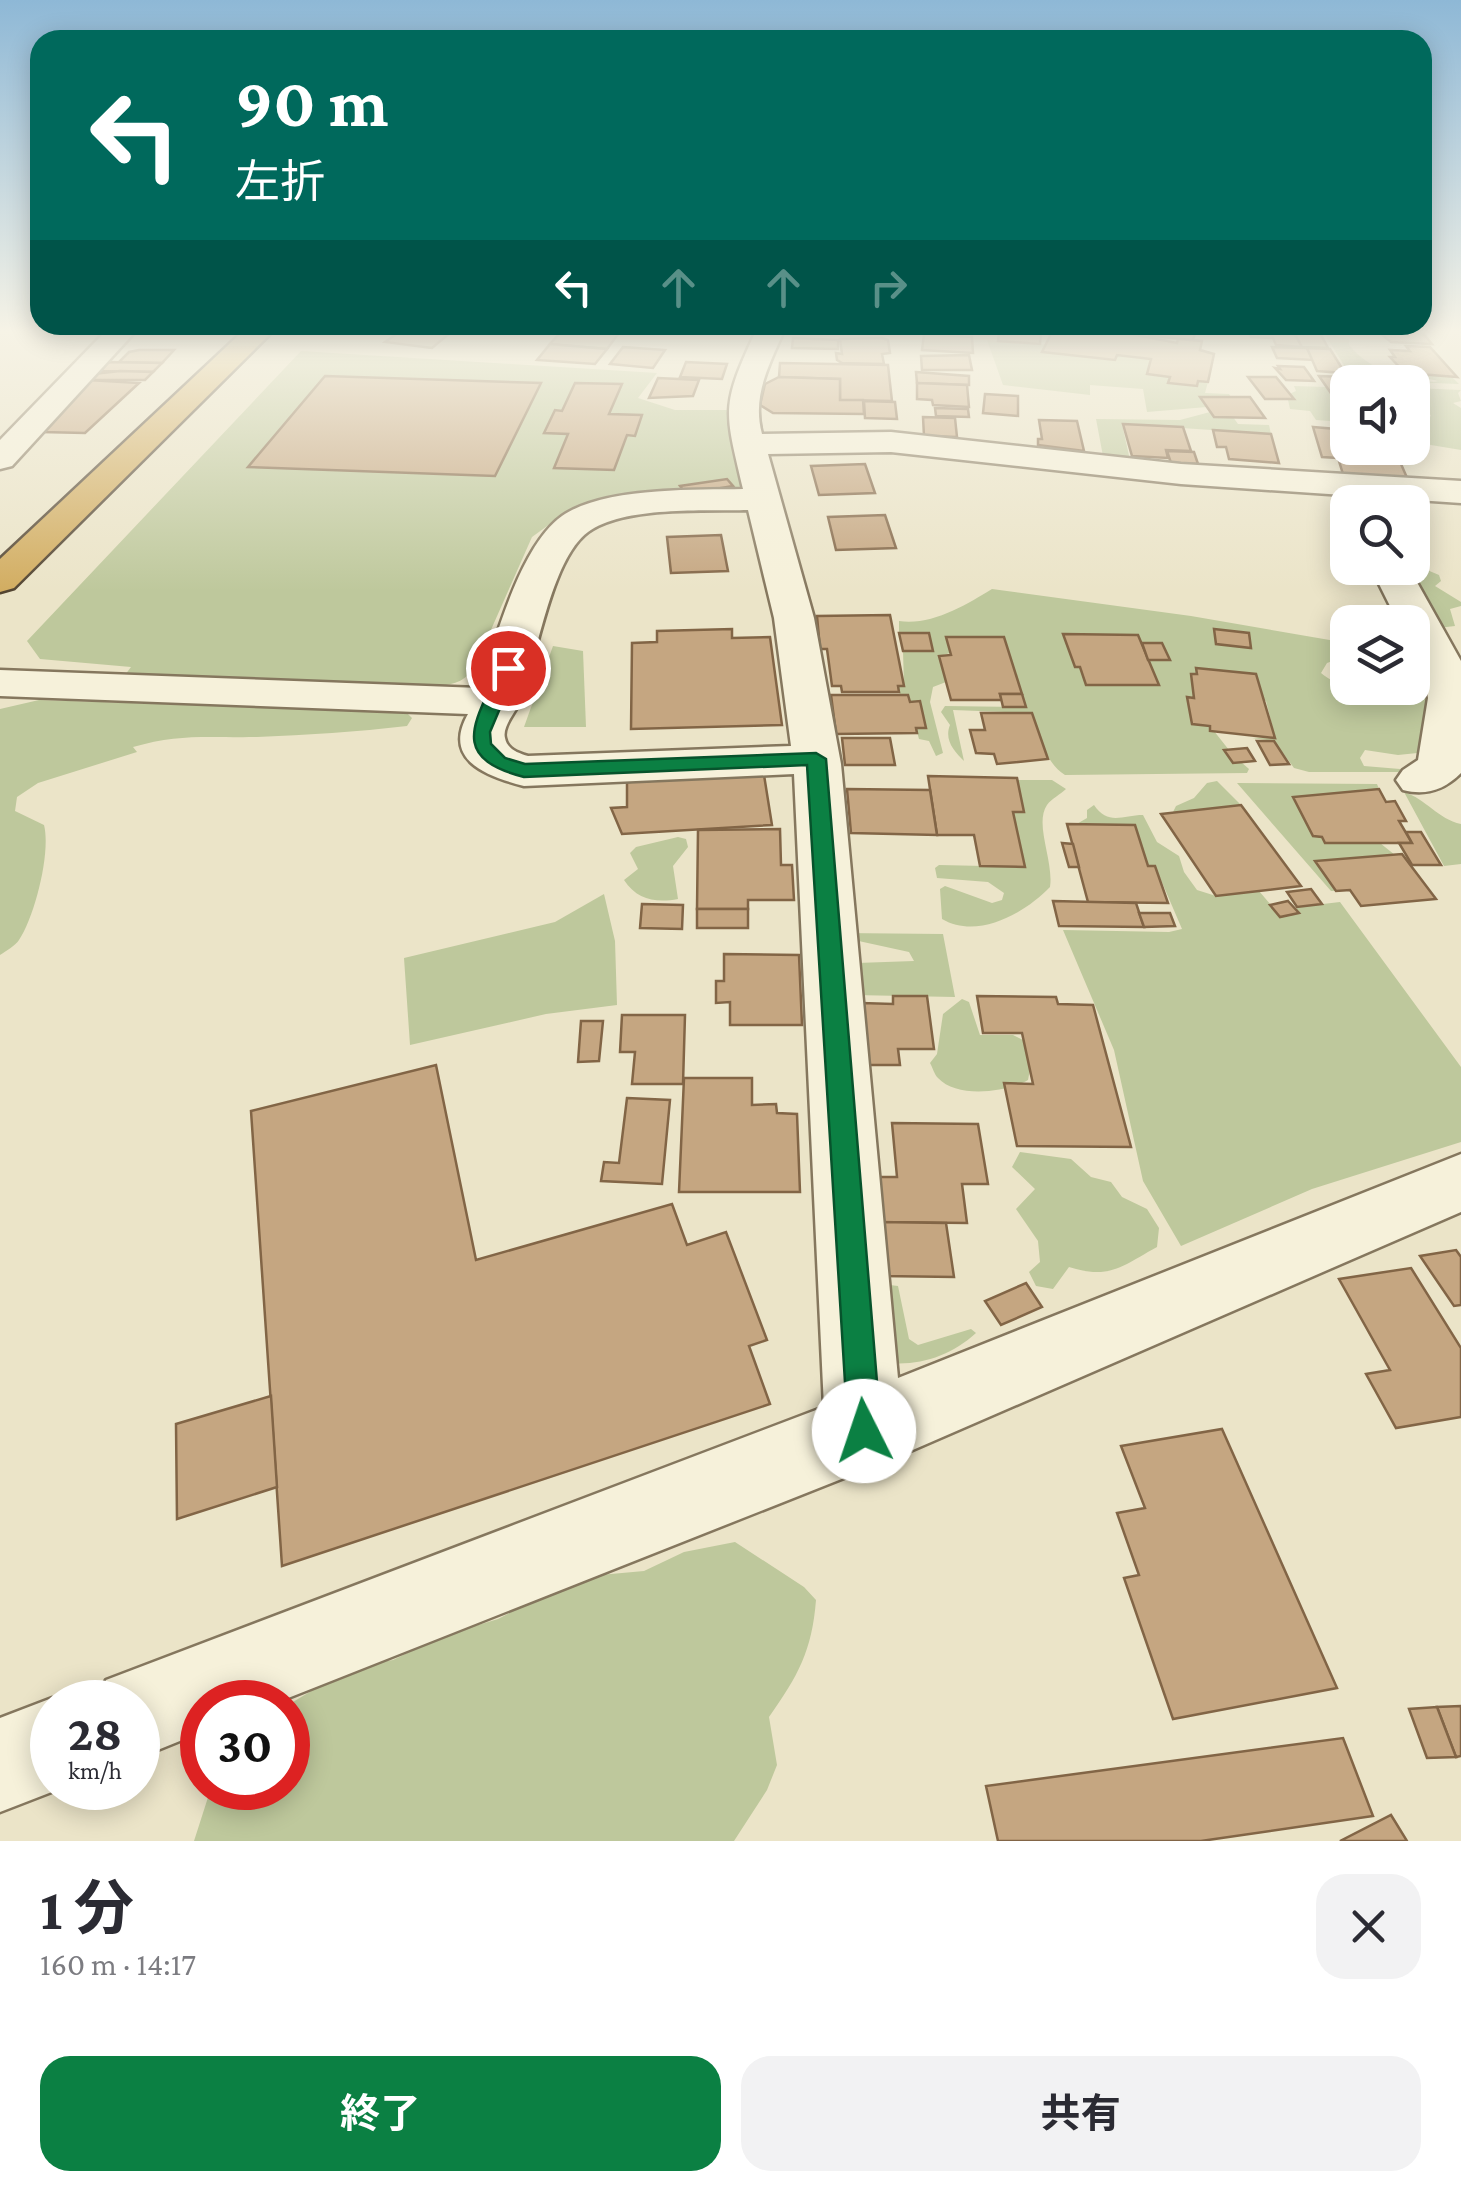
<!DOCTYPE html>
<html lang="ja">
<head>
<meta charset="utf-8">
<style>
  :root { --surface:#fff; --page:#f2f2f3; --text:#2b2b33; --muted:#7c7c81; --accent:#0b8043 }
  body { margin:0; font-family:"Crimson Pro","Noto Sans JP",serif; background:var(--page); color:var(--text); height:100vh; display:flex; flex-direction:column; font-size:38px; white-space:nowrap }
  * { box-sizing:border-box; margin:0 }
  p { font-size:32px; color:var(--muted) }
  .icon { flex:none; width:55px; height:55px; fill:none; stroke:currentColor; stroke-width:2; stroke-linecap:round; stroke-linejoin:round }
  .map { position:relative; height:1841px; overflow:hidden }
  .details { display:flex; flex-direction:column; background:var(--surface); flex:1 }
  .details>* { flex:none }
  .guide { position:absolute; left:30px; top:30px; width:1402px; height:305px; border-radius:30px; box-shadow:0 5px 25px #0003; background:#00695c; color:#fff; overflow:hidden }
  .buttons { position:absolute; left:1330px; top:365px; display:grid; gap:20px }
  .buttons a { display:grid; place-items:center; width:100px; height:100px; border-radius:20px; background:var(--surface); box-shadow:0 5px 25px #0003; font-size:50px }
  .speed { position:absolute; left:30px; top:1680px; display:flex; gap:20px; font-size:50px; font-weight:700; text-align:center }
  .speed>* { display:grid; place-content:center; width:130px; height:130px; border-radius:50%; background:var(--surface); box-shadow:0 5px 25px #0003; line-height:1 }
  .speed small { font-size:25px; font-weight:400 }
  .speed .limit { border:15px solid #d22; background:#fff; color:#111 }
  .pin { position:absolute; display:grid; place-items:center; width:85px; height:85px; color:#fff; margin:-42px; border:5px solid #fff; border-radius:50%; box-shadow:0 2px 10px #0007 }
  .me { position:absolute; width:110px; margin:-55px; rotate:356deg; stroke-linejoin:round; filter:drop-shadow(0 0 8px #0008) }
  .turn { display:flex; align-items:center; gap:35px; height:210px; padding:0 40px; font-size:45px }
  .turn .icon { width:130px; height:130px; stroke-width:2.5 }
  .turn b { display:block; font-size:70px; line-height:85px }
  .lanes { display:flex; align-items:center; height:95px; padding:0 40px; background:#0003; justify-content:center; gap:50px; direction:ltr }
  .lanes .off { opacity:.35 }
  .round { display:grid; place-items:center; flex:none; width:105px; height:105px; border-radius:30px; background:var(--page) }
  .overview { display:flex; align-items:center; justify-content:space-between; height:170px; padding:0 40px }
  h1 { font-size:60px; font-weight:700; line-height:75px }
  .primary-button { display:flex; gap:20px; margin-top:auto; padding:20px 40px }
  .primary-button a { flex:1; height:115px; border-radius:30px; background:var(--accent); color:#fff; font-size:40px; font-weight:700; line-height:115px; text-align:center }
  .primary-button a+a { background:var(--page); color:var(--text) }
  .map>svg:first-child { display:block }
  .green { fill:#bec89c }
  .building { fill:#c5a681; stroke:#826546; stroke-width:2.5 }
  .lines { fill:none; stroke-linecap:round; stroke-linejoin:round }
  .minor-casing { stroke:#85775e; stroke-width:5 }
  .highway-casing { stroke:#534532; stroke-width:5 }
  .minor { fill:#f6f1da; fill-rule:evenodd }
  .highway { fill:#d2ad61; fill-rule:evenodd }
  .route { fill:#0b8043; stroke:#07532c; stroke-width:2.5 }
</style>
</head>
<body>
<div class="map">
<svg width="1461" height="1841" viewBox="0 0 1461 1841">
  <rect width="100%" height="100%" fill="#ebe4c8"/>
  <g class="green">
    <path d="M1324,333l25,6v6c20,25 54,35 85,37l4,-1 -33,-8 47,4 7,7 -106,-4z"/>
    <polygon points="987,340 1040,344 1046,345 1043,352 1114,360 1117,355 1151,359 1148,374 1170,377 1169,382 1208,382 1205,393 1229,394 1231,397 1201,398 1207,407 1147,412 1143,389 1090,385 1090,395 1003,385"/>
    <path d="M301,351l356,22 -19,25 37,12h55l12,79 -14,7 -145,12 -22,8 -29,21 -57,129c-10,17 -22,18 -41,21l-309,-12 6,-8 -91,-8 -13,-18z"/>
    <polygon points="1294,386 1326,387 1331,393 1347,399 1347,429 1345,422 1316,420 1310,411 1290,409 1287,395 1296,391"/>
    <polygon points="1413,388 1461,390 1458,393 1461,401 1453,403 1461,408 1461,450 1413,442 1425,438 1418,424 1431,416 1423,401 1413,400 1413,406"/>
    <polygon points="1210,412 1214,417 1233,417 1238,424 1269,425 1271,434 1122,424 1130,460 1103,456 1096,419 1180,420"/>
    <polygon points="1420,567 1439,575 1441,581 1435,586 1461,602 1461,606 1450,609 1455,626 1438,628 1404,570"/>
    <path d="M992,589l199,27 156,27v13l-20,7 -6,10c29,25 75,11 112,18l-6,61 -29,3 -33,-5 -5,8 4,8 36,3 2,3h-93l-15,-4 -20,-27 -22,-3 23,-1 -9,-36 -74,-27 2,24h-6l4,26 18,2 19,24 -4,1 7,12 9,-1 8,7 -2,4 -182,2c-20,-12 -26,-41 -33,-62l-79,-3 11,51c-10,-10 -20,-21 -14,-36l-9,-13 4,-6 81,1 -22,-70 -64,19 6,26 -13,5 -3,15 13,51 -7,3 -7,-15 -10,-2 -3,-11 9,-1 -5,-25h-10l-2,-7h-8l-2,-9h6l-1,-35h29l-3,-18h-30v-12c32,5 67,-16 93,-32z"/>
    <polygon points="553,646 583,651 586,727 524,727"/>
    <path d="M39,700l367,12 6,6 -5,8c-50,6 -100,9 -150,11 -47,1 -77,-4 -124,10l4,5 -99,31 -21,14 -2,14 29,14c7,27 -9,91 -25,115 -4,6 -13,11 -19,15v-246z"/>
    <path d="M1017,780h35l14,9c-6,6 -14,9 -19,16 -13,19 7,56 3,82 -25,26 -72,53 -108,32l-2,-30 5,-3 47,17 10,-3 2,-7 -16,-11 -51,-4 -2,-10 4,-3 86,2 -12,-55 11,-1z"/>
    <polygon points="1217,781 1241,805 1173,812 1176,806 1194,798 1207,783"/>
    <polygon points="1237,783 1377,784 1379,789 1358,790 1359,794 1293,798 1313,836 1322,837 1326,843 1380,843 1395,855 1316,862 1336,891 1331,891"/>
    <path d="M1404,792c22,7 34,27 57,32v40l-17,2z"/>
    <path d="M1094,805c14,21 29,10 49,10l14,27 22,14 5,16 13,18 19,6 43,-5 22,26 16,-4v-6l43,-5 121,165v75l-149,47 -131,57 -38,-65 -29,-131 -51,-120 106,2 13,-3 -27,-63h-7l-13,-41h-60l12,-7v-8z"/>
    <path d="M678,837l8,2 2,8 -15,19 5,33c-22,4 -41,1 -54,-19l14,-11 -8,-16 6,-6z"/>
    <polygon points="604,894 615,941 617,1005 546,1014 410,1045 404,958 555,922"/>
    <polygon points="841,933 943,934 955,997 853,995 857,963 914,961 909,952 854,940"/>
    <path d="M962,999l7,3 11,33h33l16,8 4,11 -5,26c-21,12 -71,19 -90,-2 -4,-4 -5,-10 -8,-15l7,-9 6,-40z"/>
    <path d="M1020,1152l51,7 20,18 20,5 11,15 25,12 12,19 -2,19c-35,19 -47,33 -88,20l-16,22 -17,-3 -7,-14 11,-10 -2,-21 -22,-32 19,-20 -23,-22z"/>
    <path d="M890,1285l8,1 11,53 9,6 53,-16 5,4c-24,22 -55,33 -87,30l-7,-74z"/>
    <path d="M735,1542l69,45 12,13c-4,51 -18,76 -47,117l8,48 -10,25 -33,51h-540l17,-53h77v-83l63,-38 42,-7 49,-24 56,-17 80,-42 66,-6 40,-19z"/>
  </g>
  <g class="building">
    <polygon points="398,333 450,333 432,348 385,342"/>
    <polygon points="560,333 619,333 607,349 550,344"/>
    <polygon points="999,333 1041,333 1040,344 998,341"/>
    <polygon points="1072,333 1126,333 1177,343 1178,339 1202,341 1200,350 1214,354 1208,382 1198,381 1197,386 1168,383 1170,377 1147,374 1151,359 1117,355 1115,360 1042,352 1051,334"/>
    <polygon points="1150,333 1195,333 1193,340 1149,336"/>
    <polygon points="1250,333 1290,333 1296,336 1302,347 1276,345 1273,338 1251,337"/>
    <polygon points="1290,333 1320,333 1328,348 1302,347 1296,336"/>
    <polygon points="1380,333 1423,333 1432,344 1391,342"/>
    <polygon points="924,334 972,337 973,353 922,350"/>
    <polygon points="793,338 838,340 838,349 792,348"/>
    <polygon points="882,338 888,340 890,353 882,354 884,364 842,363 837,360 836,353 842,354 840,339"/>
    <polygon points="550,344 607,349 595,364 537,360"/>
    <polygon points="1406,346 1430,347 1457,377 1405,373 1390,357 1395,357 1390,350 1410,351"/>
    <polygon points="623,347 665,350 653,368 610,364"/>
    <polygon points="1272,347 1307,348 1314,360 1277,358"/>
    <polygon points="1307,348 1330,349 1345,373 1317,371"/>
    <polygon points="139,350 174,350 162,363 119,362 129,352"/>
    <polygon points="969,355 972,370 922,370 921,356"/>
    <polygon points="106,362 162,363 153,372 97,371"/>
    <polygon points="686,362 727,364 722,379 680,377"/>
    <polygon points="780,363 888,365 892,401 840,400 840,379 779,377"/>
    <polygon points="1278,366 1304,367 1314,381 1286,380 1275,368 1280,369"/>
    <polygon points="120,371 153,372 145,380 87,380 93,374"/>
    <polygon points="916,372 969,376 969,385 917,383"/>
    <polygon points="325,376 541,383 495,476 248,467"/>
    <polygon points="1319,376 1348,377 1352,382 1348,382 1348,399 1335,399"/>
    <polygon points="779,377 840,379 840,400 863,400 864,414 773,413 760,405 765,384"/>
    <polygon points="1248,377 1276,377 1294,399 1265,399"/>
    <polygon points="658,378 699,380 693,396 649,398"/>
    <polygon points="87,380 139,383 85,433 43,432"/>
    <polygon points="575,383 622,384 609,414 642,415 635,436 627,435 614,470 554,468 568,434 544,433 555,410 562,411"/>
    <polygon points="917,383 967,385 969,407 933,405 932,400 917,399"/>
    <polygon points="985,394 1018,396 1018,416 983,413"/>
    <polygon points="1200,397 1250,397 1265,418 1214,417"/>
    <polygon points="864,401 895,402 897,419 865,418"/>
    <polygon points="935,408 968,409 969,417 936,416"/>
    <polygon points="923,417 955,418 957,437 924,436"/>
    <polygon points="1039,420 1077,421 1084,451 1038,445 1038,439 1042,439"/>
    <polygon points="1123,424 1183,427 1191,451 1166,450 1168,458 1132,456"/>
    <polygon points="1313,427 1348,430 1348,448 1394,448 1408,480 1343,474 1338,458 1322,457"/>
    <polygon points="1213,430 1271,434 1279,463 1229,459 1226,447 1217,447"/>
    <polygon points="1167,451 1194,452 1198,464 1171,463"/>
    <polygon points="865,464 875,493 819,495 811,466"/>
    <polygon points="727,479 733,486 686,494 680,486"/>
    <polygon points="885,515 896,548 836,550 828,517"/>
    <polygon points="721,535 728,571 671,573 667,537"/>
    <polygon points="890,615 904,686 898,686 899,692 842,692 841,686 832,686 827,649 820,649 817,616"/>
    <polygon points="732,629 732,638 770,637 782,725 631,729 632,643 657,642 657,631"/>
    <polygon points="1214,629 1249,633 1251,648 1216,644"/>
    <polygon points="899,633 929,633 933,651 903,651"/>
    <polygon points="1063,634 1138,635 1159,685 1086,685 1080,667 1075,667"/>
    <polygon points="946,637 1004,637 1022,694 1000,694 1002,700 951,700 939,656 951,655"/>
    <polygon points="1142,643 1162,643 1170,660 1148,660"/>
    <polygon points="1196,668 1256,674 1275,738 1210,731 1210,726 1192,724 1187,697 1194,698 1191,674 1197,674"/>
    <polygon points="1000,694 1022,694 1026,707 1003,707"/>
    <polygon points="831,695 908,695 910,702 920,701 926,728 916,728 917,733 836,734"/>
    <polygon points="981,713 1032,713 1048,759 997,764 994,754 976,753 970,730 985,730"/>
    <polygon points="842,738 890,738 895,765 845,765"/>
    <polygon points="1257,741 1274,741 1289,764 1270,765"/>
    <polygon points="1247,748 1255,761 1233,763 1224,750"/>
    <polygon points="764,775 772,825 622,834 611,808 627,807 627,782"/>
    <polygon points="928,776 1017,778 1024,812 1013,812 1025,867 980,866 974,835 937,835"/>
    <polygon points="847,789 930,790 937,835 851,833"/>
    <polygon points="1379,789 1386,802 1395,801 1406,821 1399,821 1412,843 1325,843 1322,837 1313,836 1293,797"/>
    <polygon points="1241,805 1301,886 1216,896 1161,814"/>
    <polygon points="1067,824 1135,825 1148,866 1155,866 1168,903 1088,902"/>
    <polygon points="780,829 781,865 792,865 794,900 748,900 748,909 697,909 698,830"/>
    <polygon points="1406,832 1421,832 1441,865 1412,865 1399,843 1412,843"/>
    <polygon points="1062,843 1073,844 1079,867 1069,867"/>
    <polygon points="1402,854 1436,899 1361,906 1350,890 1336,891 1315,861"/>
    <polygon points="1311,889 1322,904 1297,907 1287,892"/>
    <polygon points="1053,901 1136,903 1144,927 1059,926"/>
    <polygon points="1288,901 1299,913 1280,917 1270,905"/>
    <polygon points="642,904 683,905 682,929 640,928"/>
    <rect x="697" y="909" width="51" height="19"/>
    <polygon points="1139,913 1170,913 1175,926 1144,927"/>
    <polygon points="724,954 799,955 802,1025 730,1025 730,1002 716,1003 716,981 724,981"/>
    <polygon points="893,996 927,996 934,1049 898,1049 900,1065 867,1065 862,1003 893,1004"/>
    <polygon points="977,996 1056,997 1058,1004 1093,1005 1131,1147 1017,1146 1004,1083 1033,1084 1022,1033 983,1033"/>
    <polygon points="622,1015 685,1015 683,1084 632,1084 635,1052 620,1052"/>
    <polygon points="581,1021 603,1021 599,1061 578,1062"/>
    <polygon points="436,1065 476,1260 672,1204 687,1245 726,1232 767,1340 749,1346 770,1404 282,1566 251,1111"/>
    <polygon points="684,1078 752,1078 752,1105 776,1104 777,1113 797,1114 800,1192 679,1192"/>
    <polygon points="627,1098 670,1100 662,1184 601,1181 604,1162 619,1163"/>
    <polygon points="892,1123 978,1124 988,1184 962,1184 967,1223 878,1222 875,1177 897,1177"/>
    <polygon points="878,1222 946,1223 954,1277 882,1276"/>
    <polygon points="1456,1250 1461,1257 1461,1305 1454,1306 1420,1256"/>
    <polygon points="1411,1268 1461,1348 1461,1417 1396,1428 1366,1374 1390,1370 1339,1279"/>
    <polygon points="1026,1283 1042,1307 1001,1325 985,1301"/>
    <polygon points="271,1396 277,1487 177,1519 176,1424"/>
    <polygon points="1222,1429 1337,1688 1173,1719 1124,1578 1139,1575 1117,1513 1145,1508 1121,1446"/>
    <polygon points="1461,1706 1461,1756 1456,1757 1437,1707"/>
    <polygon points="1437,1707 1456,1757 1427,1758 1409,1709"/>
    <polygon points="1343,1738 1373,1816 1201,1841 998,1841 986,1786"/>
    <polygon points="1391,1815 1407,1841 1340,1841"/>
  </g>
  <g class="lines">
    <defs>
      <g id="minor">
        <polygon points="104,333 134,333 12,466 0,469 0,440"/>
        <path d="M755,333h28c-15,34 -31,64 -21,101l129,-2 290,32 280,17v22l-280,-19 -290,-32 -123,2 46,164 27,146 57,614 563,-224v58l-569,247 -614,243h-76v30l-64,26v-56h-42l10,-22 718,-273 -30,-633 -270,12c-38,-10 -82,-26 -56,-72l-468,-18v-26l479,18c17,-48 40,-141 83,-172 42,-29 131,-26 181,-27 -18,-78 -23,-81 12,-156zM748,510l26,108 17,128 -263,10c-10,-3 -21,-7 -23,-18 -3,-11 10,-25 14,-35 18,-43 31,-143 69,-171 35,-26 117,-21 160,-22z"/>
        <path d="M1371,568h38l52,93v112c-17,17 -35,23 -58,17l-7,-10 7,-10 15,-10 10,-62 -4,-25 -12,-23v-28h-14z"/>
        <polygon points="52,1698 62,1702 52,1702 52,1788 62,1788 0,1812 0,1718"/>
      </g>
      <polygon id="highway" points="241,333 271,333 14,588 0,592 0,559"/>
    </defs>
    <use href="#minor" class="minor-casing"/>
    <use href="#highway" class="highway-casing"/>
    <use href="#minor" class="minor"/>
    <use href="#highway" class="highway"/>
  </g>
  <linearGradient id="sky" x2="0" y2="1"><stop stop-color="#8eb8d6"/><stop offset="0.56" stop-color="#f6f3e6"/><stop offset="1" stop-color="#f6f3e6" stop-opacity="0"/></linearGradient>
  <rect width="1461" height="591" fill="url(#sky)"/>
  <path class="route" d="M508,662l9,6 -27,64 1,12 14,14 20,6 291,-11 10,6 55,672 -5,12 -12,4 -11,-4 -5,-12 -41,-666 -283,12c-77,-20 -48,-55 -25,-109z"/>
</svg>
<div class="buttons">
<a><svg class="icon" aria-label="sound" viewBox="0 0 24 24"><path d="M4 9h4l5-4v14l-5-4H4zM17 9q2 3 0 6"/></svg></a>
<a><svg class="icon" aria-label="search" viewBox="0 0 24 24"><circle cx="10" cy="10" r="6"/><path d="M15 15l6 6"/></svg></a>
<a><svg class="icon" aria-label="layers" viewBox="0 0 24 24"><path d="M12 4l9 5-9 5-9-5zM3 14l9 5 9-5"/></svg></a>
</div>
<div class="speed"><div>28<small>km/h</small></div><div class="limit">30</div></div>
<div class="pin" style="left:508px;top:668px;background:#d93025"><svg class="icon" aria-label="arrive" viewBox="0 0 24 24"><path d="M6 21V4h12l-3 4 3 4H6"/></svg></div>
<svg class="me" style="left:864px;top:1431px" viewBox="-20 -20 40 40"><circle r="19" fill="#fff"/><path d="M0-13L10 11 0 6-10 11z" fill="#0b8043"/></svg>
<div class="guide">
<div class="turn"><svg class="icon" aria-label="left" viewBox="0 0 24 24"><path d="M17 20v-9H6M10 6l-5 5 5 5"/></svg><div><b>90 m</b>左折</div></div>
<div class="lanes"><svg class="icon" aria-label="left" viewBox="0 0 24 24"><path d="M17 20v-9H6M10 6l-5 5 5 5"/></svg><svg class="icon off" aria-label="ahead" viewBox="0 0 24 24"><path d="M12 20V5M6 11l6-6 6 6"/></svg><svg class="icon off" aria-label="ahead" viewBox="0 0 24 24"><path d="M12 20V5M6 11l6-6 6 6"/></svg><svg class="icon off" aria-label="right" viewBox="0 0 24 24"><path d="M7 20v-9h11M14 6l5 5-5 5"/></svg></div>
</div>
</div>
<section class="details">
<div class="overview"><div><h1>1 分</h1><p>160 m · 14:17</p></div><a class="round"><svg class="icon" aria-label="close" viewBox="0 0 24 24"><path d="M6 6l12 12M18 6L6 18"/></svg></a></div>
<div class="primary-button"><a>終了</a><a>共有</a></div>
</section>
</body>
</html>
